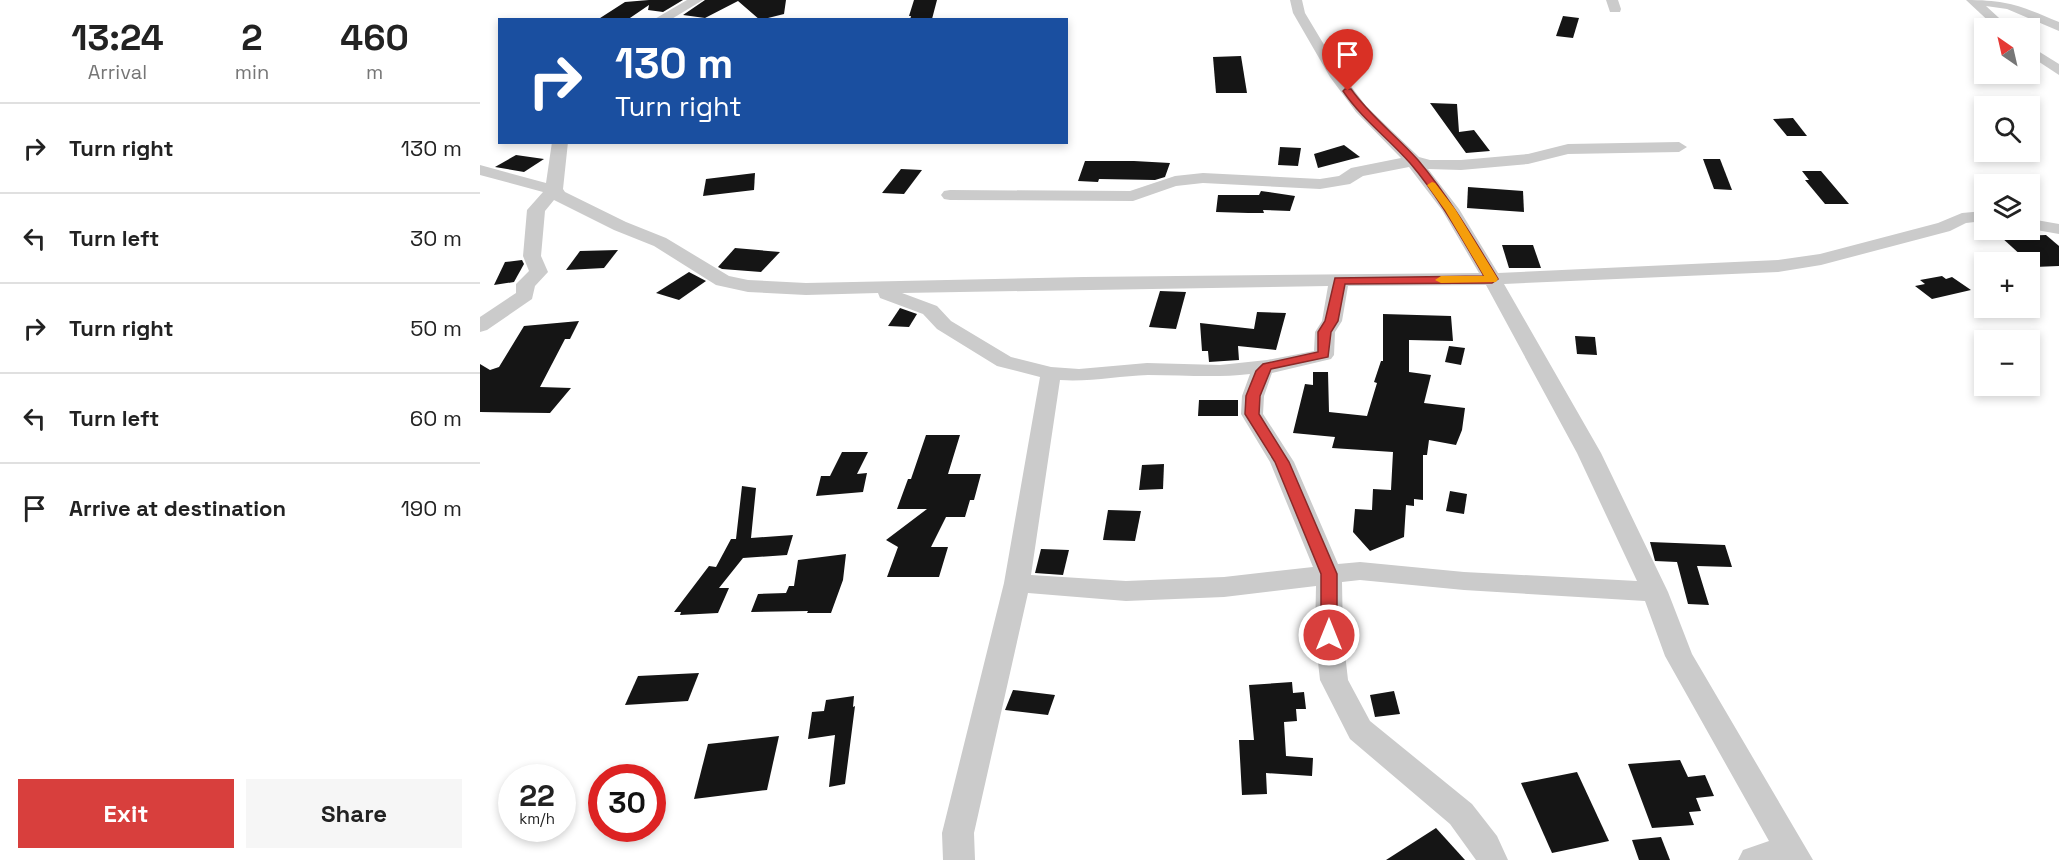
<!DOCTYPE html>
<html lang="en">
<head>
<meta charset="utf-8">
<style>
  :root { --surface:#fff; --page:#f6f6f6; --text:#222; --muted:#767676; --line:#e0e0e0; --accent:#d83f3d }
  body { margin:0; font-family:"Space Grotesk",sans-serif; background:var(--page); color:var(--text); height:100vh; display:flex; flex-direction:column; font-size:22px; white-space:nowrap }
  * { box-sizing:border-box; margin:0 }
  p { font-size:20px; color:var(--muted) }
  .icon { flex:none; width:33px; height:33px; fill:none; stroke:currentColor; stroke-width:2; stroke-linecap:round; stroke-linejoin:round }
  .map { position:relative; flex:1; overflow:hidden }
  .side { display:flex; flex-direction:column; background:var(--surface); width:480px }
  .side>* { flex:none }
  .hud { position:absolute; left:18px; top:18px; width:570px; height:126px; border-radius:0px; box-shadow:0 3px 9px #0003; background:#1a4fa0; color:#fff; overflow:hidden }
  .needle { width:39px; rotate:326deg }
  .controls { position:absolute; left:1494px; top:18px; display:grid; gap:12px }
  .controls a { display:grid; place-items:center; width:66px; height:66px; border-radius:0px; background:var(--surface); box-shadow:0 3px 9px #0003; font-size:30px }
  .speed { position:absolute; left:18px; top:764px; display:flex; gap:12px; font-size:30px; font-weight:700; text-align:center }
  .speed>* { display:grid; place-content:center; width:78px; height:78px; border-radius:50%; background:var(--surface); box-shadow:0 3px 9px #0003; line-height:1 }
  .speed small { font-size:15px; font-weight:400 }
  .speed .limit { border:9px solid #d22; background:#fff; color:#111 }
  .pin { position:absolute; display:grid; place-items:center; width:51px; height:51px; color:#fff; margin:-62px -26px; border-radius:50% 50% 50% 0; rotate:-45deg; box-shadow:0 0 6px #0007 }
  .pin .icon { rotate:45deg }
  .me { position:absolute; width:66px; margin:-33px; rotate:0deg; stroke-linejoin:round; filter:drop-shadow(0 0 4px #0008) }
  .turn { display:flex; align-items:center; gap:21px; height:126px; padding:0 18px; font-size:27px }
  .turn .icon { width:78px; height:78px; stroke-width:2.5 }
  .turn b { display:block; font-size:42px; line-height:51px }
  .eta { display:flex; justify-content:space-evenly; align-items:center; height:102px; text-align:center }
  .eta b { font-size:36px; font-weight:700; line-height:42px }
  .primary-button { display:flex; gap:12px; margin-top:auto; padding:12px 18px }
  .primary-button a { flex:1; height:69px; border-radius:0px; background:var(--accent); color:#fff; font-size:24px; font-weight:700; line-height:69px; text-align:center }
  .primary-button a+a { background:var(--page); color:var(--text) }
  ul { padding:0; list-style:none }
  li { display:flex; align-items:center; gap:18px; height:90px; padding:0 18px; border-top:2px solid var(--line) }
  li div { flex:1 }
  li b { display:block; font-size:22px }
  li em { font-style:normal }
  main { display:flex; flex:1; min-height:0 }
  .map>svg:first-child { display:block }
  .building { fill:#151515 }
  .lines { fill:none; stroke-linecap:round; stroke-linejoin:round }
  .street { fill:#cbcbcb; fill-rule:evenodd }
  .route { fill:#d83f3d; stroke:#8c2928; stroke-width:1.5 }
  .slow { fill:#f59e0b }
</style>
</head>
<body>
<main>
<section class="side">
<div class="eta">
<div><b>13:24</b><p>Arrival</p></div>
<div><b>2</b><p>min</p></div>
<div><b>460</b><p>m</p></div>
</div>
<ul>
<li><svg class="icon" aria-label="right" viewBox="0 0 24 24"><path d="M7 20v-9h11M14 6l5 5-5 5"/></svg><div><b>Turn right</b></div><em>130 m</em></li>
<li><svg class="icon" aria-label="left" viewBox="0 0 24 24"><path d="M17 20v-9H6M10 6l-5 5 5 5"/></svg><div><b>Turn left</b></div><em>30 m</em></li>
<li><svg class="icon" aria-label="right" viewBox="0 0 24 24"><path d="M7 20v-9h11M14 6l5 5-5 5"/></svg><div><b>Turn right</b></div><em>50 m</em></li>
<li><svg class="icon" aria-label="left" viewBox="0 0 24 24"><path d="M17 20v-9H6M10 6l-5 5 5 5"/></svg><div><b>Turn left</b></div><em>60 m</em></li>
<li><svg class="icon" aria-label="arrive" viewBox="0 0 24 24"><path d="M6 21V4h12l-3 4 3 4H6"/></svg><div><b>Arrive at destination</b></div><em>190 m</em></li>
</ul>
<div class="primary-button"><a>Exit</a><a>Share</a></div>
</section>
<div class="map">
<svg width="1579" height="860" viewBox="0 0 1579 860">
  <rect width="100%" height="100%" fill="#fff"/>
  <g class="building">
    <polygon points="169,0 203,0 183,12 168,10 169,5 147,20 117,20 145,2"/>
    <polygon points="225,0 306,0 304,14 280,20 258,1 225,18 203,15"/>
    <polygon points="434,0 457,0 452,19 430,20 431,16 429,16"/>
    <polygon points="1083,16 1099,18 1093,38 1076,36"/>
    <polygon points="761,56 767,93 736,93 733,57"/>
    <polygon points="950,103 977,104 979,132 994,130 1010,151 986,153"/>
    <polygon points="1313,118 1327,136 1307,136 1293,119"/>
    <polygon points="864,145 880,157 838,168 834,154"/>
    <polygon points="800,147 821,148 818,166 798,165"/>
    <polygon points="36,155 64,159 44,172 15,167"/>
    <polygon points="1223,159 1240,159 1252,190 1234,189"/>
    <polygon points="605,161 654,161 690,163 685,177 675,180 619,179 618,182 598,181"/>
    <polygon points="421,169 442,170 424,194 402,193"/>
    <polygon points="1322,171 1341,171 1369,204 1345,204 1325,180 1329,180"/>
    <polygon points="275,173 274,190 223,196 226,179"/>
    <polygon points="988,187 1043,191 1044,212 987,208"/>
    <polygon points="781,191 815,196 810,211 783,210 784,213 768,213 736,212 738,195 779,195"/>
    <polygon points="1566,235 1579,246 1579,266 1554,267 1521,237"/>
    <polygon points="1022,245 1053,245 1061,268 1029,268"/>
    <polygon points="255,248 300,252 281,272 242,269 238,267"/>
    <polygon points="138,250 124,268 86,270 100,251"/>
    <polygon points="42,260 44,264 34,282 14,285 25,262"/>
    <polygon points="209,272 226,281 199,300 176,293"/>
    <polygon points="1462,276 1466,279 1472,277 1491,290 1452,299 1435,286 1445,284 1440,280"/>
    <polygon points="680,291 706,292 696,329 669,327"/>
    <polygon points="420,308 437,314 429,327 408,326"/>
    <polygon points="777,312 806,313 796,350 758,346 759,360 729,362 728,351 722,351 720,323 774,329"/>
    <polygon points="903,314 971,316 973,341 929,340 929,372 951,375 944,403 985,408 982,430 976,445 949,440 947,455 943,455 943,500 934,499 934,506 926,505 924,537 890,551 873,532 875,509 892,510 893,489 911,490 913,452 852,448 855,437 813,433 825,384 833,385 833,372 848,372 849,412 887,416 897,383 894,382 901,361 903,361"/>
    <polygon points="99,321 90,339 85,339 60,387 91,388 70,413 0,412 0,364 10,370 19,367 44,326"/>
    <polygon points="1095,336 1115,337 1117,355 1097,354"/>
    <polygon points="969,346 985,348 981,365 965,362"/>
    <polygon points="719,400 758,400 758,416 718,416"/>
    <polygon points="446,435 480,435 468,474 501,474 494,500 490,500 485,517 466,517 451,547 468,547 459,577 407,577 418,547 406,540 447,509 417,509 428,479 431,479"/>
    <polygon points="362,452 388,452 377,474 387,473 383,492 336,496 341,476 350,476"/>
    <polygon points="684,464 683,489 659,490 662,465"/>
    <polygon points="262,486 276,488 271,538 313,535 307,555 263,558 239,588 249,588 238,613 200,615 201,612 194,612 229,566 236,567 251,539 256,539"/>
    <polygon points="970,491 987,494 984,514 966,511"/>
    <polygon points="628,510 661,511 655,541 623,540"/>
    <polygon points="1170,542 1245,545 1252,567 1217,566 1229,605 1208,604 1197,562 1175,561"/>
    <polygon points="561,549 589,550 583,575 555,573"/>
    <polygon points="366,554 363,580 351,613 327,613 328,611 271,612 278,594 306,593 309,586 314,586 318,560"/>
    <polygon points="219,673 208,701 145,705 158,676"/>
    <polygon points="812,682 813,693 824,692 826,709 816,709 817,721 804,722 806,756 833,758 832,776 786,773 787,794 762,795 759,740 774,740 769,685"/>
    <polygon points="533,690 575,695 568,715 525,710"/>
    <polygon points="914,691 920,714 895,717 890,695"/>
    <polygon points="374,696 373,707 375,706 365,784 349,787 355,735 328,739 332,712 344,711 346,700"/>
    <polygon points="299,736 287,790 214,799 228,744"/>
    <polygon points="1200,760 1208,777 1225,775 1234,796 1216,798 1221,811 1209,812 1214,825 1172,828 1148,764"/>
    <polygon points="1097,772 1129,841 1072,853 1041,783"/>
    <polygon points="956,828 985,860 906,860"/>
    <polygon points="1181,837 1190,860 1159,860 1152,840"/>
  </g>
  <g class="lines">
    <g class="street">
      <polygon points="207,0 223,0 190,20 173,20"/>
      <path d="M810,0h12l3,13 36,60 25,33 53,51 11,3h31l67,-6 40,-10 111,-2 8,5 -8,5 -111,2 -40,10 -67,6 -33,-1 31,40 39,64 280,-13 42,-6 118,-31 24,-10 22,-2v10l-18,2 -16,8 -129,34 -43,7 -274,12 97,169 67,139 24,62 121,206h-75l5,-10 26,-9 -104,-185 -20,-55 -181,-11 -104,-10 -18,2 1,53 5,45 22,41 102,83 25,32 11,24h-32l-26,-36 -100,-85 -30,-59 -5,-45 1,-49 -92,11 -98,4 -98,-8 -54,240 1,27h-32l-1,-27 62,-250 36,-206 -43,-11 -60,-37 -14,-15 -43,-16 -2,-5 -72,2 -58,-3 -32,-7 -62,-39 -40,-16 -60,-30 -9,11 -4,45 7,16 -13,14 -3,13 -45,31 -7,2v-15l36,-24v-9l13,-13 -6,-15 4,-46 16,-18 -63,-17v-10l66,18 6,-41h16l-5,47 2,3 61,30 40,16 63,38 19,4 58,3 278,-6 395,-4 -37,-63 -33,-43 -46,9 -13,8 -30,5 -117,-6 -27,3 -43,15 -183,-1 -6,-1 -3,-4 3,-4 6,-1 180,1 45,-15 28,-3 117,6 19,-3 12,-8 50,-10 -45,-46 -26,-35 -37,-64zM1006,285l91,168 60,128 -173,-9 -104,-10 -22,2 -44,-102 -31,-48 1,-18 8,-23 59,-14 3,-4 1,-23 7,-11 6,-35zM848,286l-6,35 -7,11 -1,19 -47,9 -47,5 -73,-2 -68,6 -28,-2 -40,-10 -60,-36 -14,-15 -35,-13zM770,374l-8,22 -1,18 29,48 43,105 -89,10 -98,4 -95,-6 29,-195c30,2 59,-4 88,-5 35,0 68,3 102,-1z"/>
      <polygon points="1126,0 1138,0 1141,9 1140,12 1130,12"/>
      <path d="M1486,0c42,0 55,6 93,22v9l-52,-22 -21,-3 24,22h-14z"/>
      <polygon points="1550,46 1579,64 1579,75 1550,56"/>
      <polygon points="1550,219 1579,224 1579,234 1550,229"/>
    </g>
  </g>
  <path class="route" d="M865,89h6c19,27 45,46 67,71 31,37 55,78 80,119l-6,4 -147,1 -7,37 -7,11 -3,25 -57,12 -11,27 -1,18 30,48 48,112v61l-2,4 -6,2 -6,-2 -2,-4v-61l-46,-112 -30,-48 1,-18 10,-25 7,-7 55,-12v-20l7,-11 10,-43 149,-2c-23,-39 -45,-79 -74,-113 -22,-25 -48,-44 -67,-72z"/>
  <polygon class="slow" points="952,182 955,183 975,209 1018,279 1016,282 961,283 955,280 961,276 1004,276 965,210 947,185"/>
</svg>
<div class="controls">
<a><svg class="needle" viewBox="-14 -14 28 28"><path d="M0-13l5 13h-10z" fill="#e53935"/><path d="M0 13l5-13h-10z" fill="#767676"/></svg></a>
<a><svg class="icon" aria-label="search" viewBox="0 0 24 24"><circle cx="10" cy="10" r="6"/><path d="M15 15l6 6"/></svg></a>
<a><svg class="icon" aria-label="layers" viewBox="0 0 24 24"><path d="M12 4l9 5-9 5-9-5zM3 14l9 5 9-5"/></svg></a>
<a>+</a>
<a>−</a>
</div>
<div class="speed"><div>22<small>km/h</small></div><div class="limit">30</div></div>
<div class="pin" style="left:868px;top:91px;background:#d93025"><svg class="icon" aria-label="arrive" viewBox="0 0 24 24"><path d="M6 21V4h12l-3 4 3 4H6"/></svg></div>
<svg class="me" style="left:849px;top:635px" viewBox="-20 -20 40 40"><circle r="17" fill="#d83f3d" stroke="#fff" stroke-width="3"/><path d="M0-11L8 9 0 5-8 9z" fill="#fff"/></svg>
<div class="hud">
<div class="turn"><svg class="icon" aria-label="right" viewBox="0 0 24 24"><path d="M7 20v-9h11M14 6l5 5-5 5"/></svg><div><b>130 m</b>Turn right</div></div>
</div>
</div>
</main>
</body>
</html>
